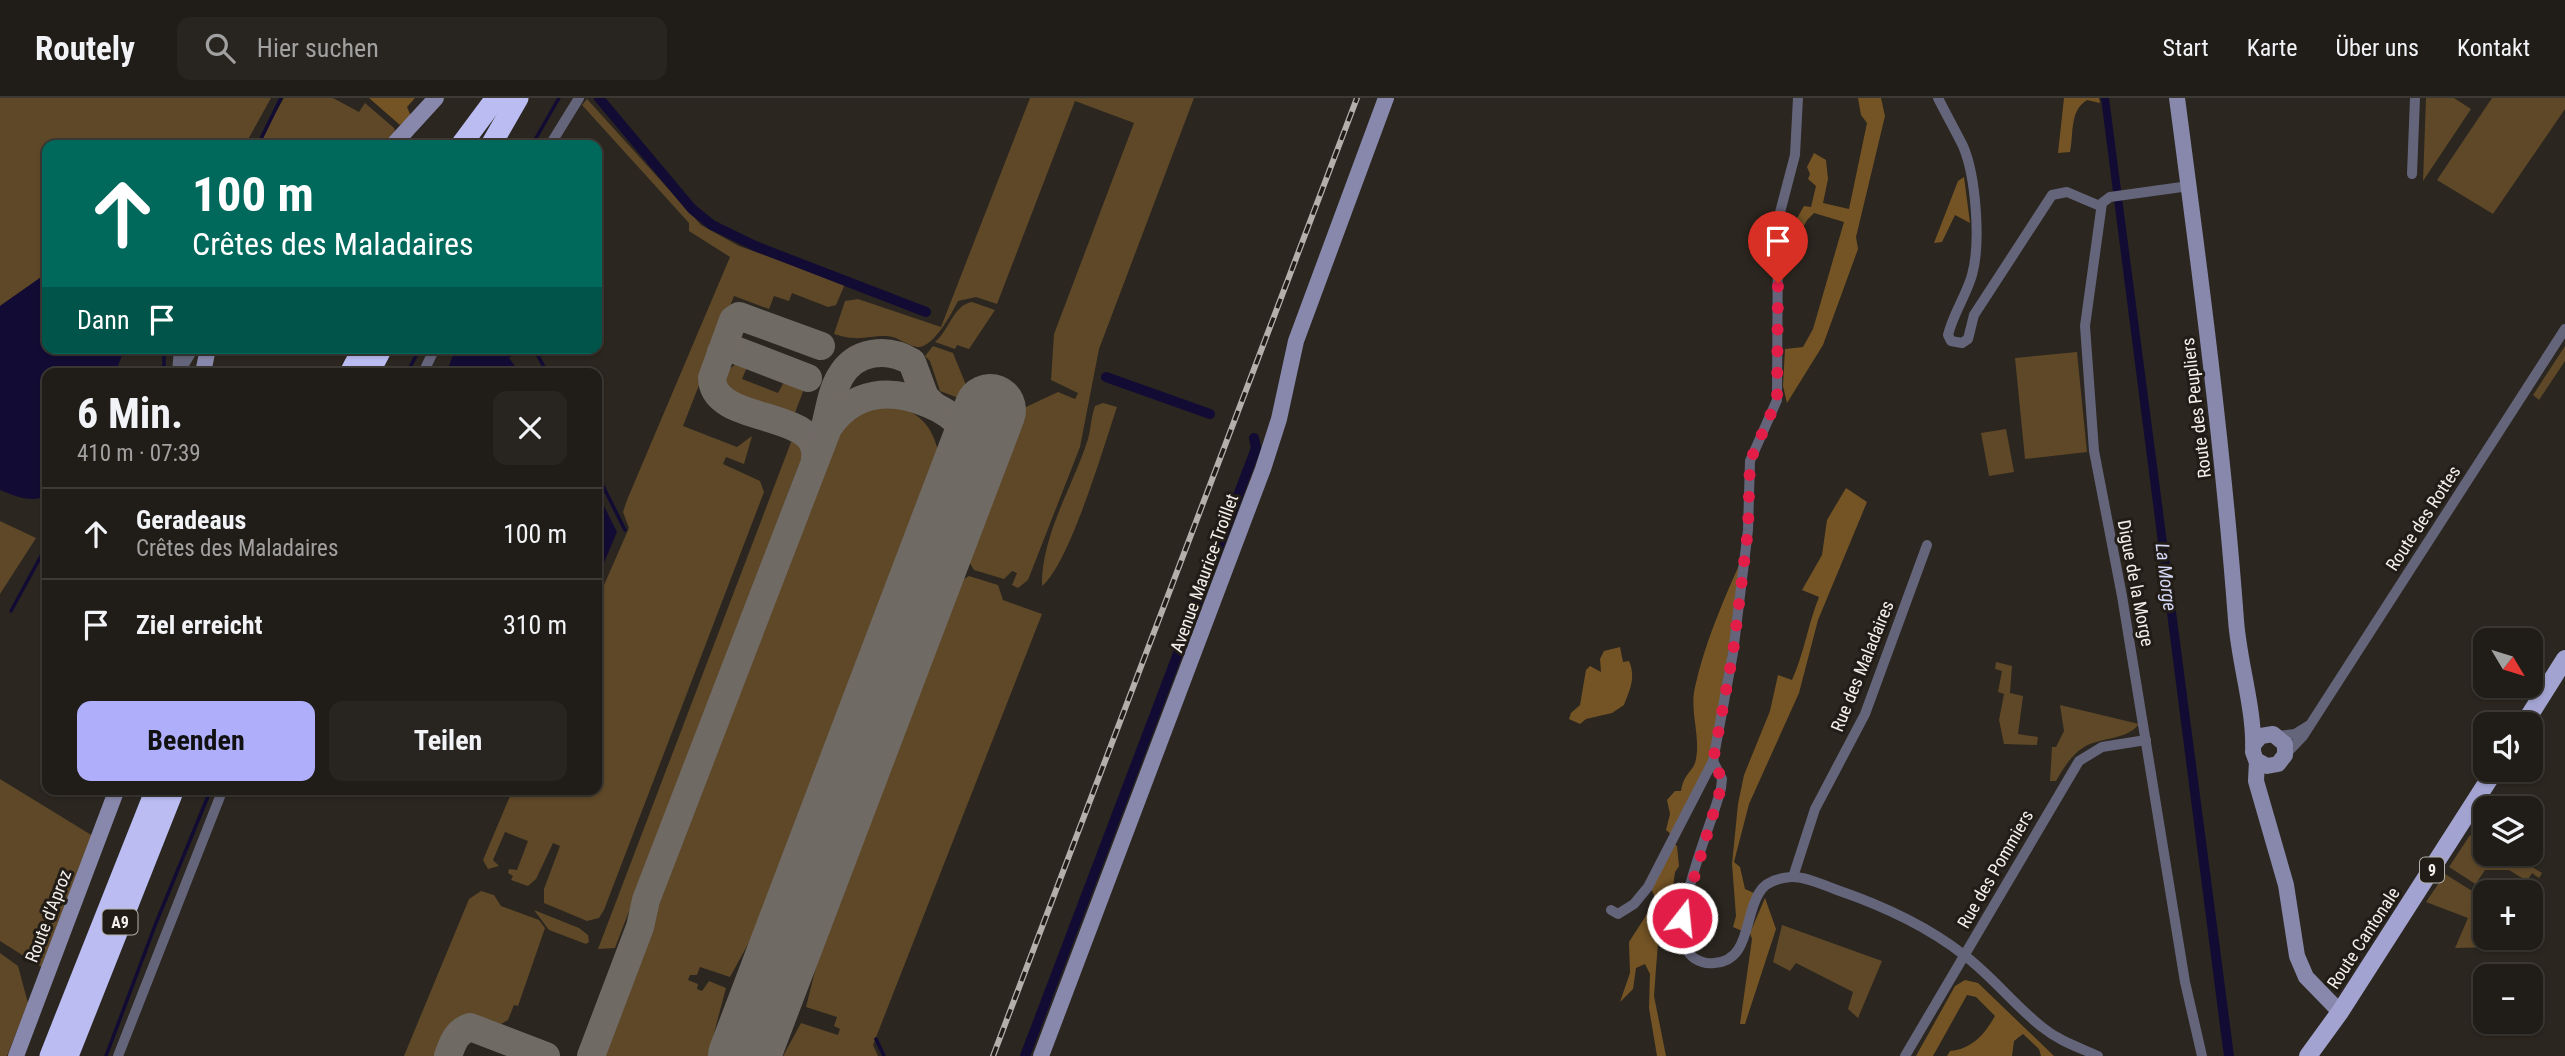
<!DOCTYPE html>
<html lang="de">
<head>
<meta charset="utf-8">
<style>
  :root { --surface:#201c17; --page:#282520; --text:#f1f3f6; --muted:#a2a1a1; --line:#3d3a36; --accent:#aeaefb }
  body { margin:0; font-family:"Roboto Condensed",sans-serif; background:var(--page); color:var(--text); height:100vh; display:flex; flex-direction:column; font-size:26px; white-space:nowrap }
  * { box-sizing:border-box; margin:0 }
  p { font-size:23px; color:var(--muted) }
  .icon { flex:none; width:38px; height:38px; fill:none; stroke:currentColor; stroke-width:2; stroke-linecap:round; stroke-linejoin:round }
  .map { position:relative; flex:1; overflow:hidden }
  .details { position:absolute; left:42px; top:270px; width:560px; height:427px; display:flex; flex-direction:column; background:var(--surface); border-radius:14px; box-shadow:0 2px 5px #0004,0 0 0 2px var(--line) }
  .details>* { flex:none }
  .banner { position:absolute; left:42px; top:42px; width:560px; height:214px; border-radius:14px; box-shadow:0 2px 5px #0004,0 0 0 2px var(--line); background:#00695c; color:#fff; overflow:hidden }
  .needle { width:46px; rotate:128deg }
  .tools { position:absolute; left:2473px; top:530px; display:grid; gap:14px }
  .tools a { display:grid; place-items:center; width:70px; height:70px; border-radius:14px; background:var(--surface); box-shadow:0 2px 5px #0004,0 0 0 2px var(--line); font-size:35px }
  .pin { position:absolute; display:grid; place-items:center; width:60px; height:60px; color:#fff; margin:-72px -30px; border-radius:50% 50% 50% 0; rotate:-45deg; box-shadow:0 0 7px #0007 }
  .pin .icon { rotate:45deg }
  .me { position:absolute; width:77px; margin:-38px; rotate:16deg; stroke-linejoin:round; filter:drop-shadow(0 0 5px #0008) }
  .turn { display:flex; align-items:center; gap:24px; height:147px; padding:0 35px; font-size:32px }
  .turn .icon { width:91px; height:91px; stroke-width:2.5 }
  .turn b { display:block; font-size:49px; line-height:60px }
  .then { display:flex; align-items:center; height:66px; padding:0 35px; background:#0003; gap:14px; font-size:26px }
  .round { display:grid; place-items:center; flex:none; width:74px; height:74px; border-radius:14px; background:var(--page) }
  .overview { display:flex; align-items:center; justify-content:space-between; height:119px; padding:0 35px }
  h1 { font-size:42px; font-weight:700; line-height:52px }
  .button { display:flex; gap:14px; margin-top:auto; padding:14px 35px }
  .button a { flex:1; height:80px; border-radius:14px; background:var(--accent); color:#111; font-size:28px; font-weight:700; line-height:80px; text-align:center }
  .button a+a { background:var(--page); color:var(--text) }
  ul { padding:0; list-style:none }
  li { display:flex; align-items:center; gap:21px; height:91px; padding:0 35px; border-top:2px solid var(--line) }
  li div { flex:1 }
  li b { display:block; font-size:26px }
  li em { font-style:normal }
  header { display:flex; align-items:center; gap:42px; box-sizing:border-box; height:98px; padding:0 35px; background:var(--surface); border-bottom:2px solid var(--line) }
  header strong { font-size:33px }
  nav { display:flex; gap:38px; margin-inline-start:auto; font-size:24px }
  .search { width:490px; height:63px; background:var(--page); display:flex; align-items:center; gap:18px; box-sizing:border-box; padding:0 24px; border-radius:14px; color:var(--muted); font-size:26px }
  .map>svg:first-child { display:block }
  .green { fill:#5e4828 }
  .forest { fill:#745425 }
  .water { fill:#120c34 }
  .lines { fill:none; stroke-linecap:round; stroke-linejoin:round }
  .stream { stroke:#120c34; stroke-width:3.5 }
  .canal { stroke:#120c34; stroke-width:10 }
  .taxiway { stroke:#706a65; stroke-width:28 }
  .runway { stroke:#706a65; stroke-width:72 }
  .street { stroke:#64657b; stroke-width:10 }
  .secondary { stroke:#8788ab; stroke-width:16 }
  .primary { stroke:#a2a3d0; stroke-width:18 }
  .highway { stroke:#babcf2; stroke-width:21 }
  .rail-casing { stroke:#b4afab; stroke-width:6 }
  .rail { stroke:#211c16; stroke-width:3.5; stroke-dasharray:10; stroke-linecap:butt }
  .route { stroke:#e11d48; stroke-width:12; stroke-dasharray:0 21.6 }
  .labels { text-anchor:middle; dominant-baseline:central; stroke-width:6; stroke-linejoin:round; paint-order:stroke }
  .shield { fill:#211c16; stroke:#b4b0ab; stroke-width:2 }
  .shield-label { font-size:16px; font-weight:bold; fill:#f3efeb }
  .street-label { font-size:18px; fill:#f3efeb; stroke:#211c16 }
  .water-label { font-size:19px; font-style:italic; fill:#d5d7f6; stroke:#211c16 }
</style>
</head>
<body>
<header>
<strong>Routely</strong>
<div class="search"><svg class="icon" aria-label="search" viewBox="0 0 24 24"><circle cx="10" cy="10" r="6"/><path d="M15 15l6 6"/></svg>Hier suchen</div>
<nav><a>Start</a><a>Karte</a><a>Über uns</a><a>Kontakt</a></nav>
</header>
<div class="map">
<svg width="2565" height="958" viewBox="0 0 2565 958">
  <rect width="100%" height="100%" fill="#2b261f"/>
  <g class="green">
    <polygon points="0,0 271,0 245,47 47,47 47,175 0,208"/>
    <polygon points="284,0 333,0 359,14 365,5 394,30 396,36 382,47 257,47"/>
    <path d="M1030,0h164l-95,251 -19,98 -52,133 -10,8 -6,-3 5,-12 -5,-2 -8,8 -30,-9 -6,-10 58,-153 32,-15 17,7 3,-6 -27,-13 3,-46 80,-211 -59,-22 -78,203 -21,-7 -18,4c-6,12 -25,48 -41,46 -11,-2 -18,-10 -30,-11 -24,0 -28,6 -53,-2l11,-33 13,-2 83,28z"/>
    <polygon points="2426,0 2454,0 2471,11 2423,83"/>
    <polygon points="2492,0 2565,0 2565,11 2493,116 2437,82"/>
    <polygon points="587,1 701,127 739,148 845,186 836,207 828,209 792,195 789,203 774,198 769,211 734,198 683,328 737,349 752,338 744,366 726,359 723,366 760,383 764,394 604,812 599,820 587,823 544,805 544,791 560,748 553,745 536,781 528,788 511,782 513,778 508,775 509,771 517,772 528,743 505,734 493,762 499,768 488,771 483,762 513,691 597,691 597,503 629,430 623,414 627,402 730,159 689,133 689,125 582,7"/>
    <path d="M972,204l23,8 -26,39 -12,-4 -2,4 -20,-7c14,-11 18,-37 37,-40z"/>
    <polygon points="933,248 953,255 966,287 961,301 940,293 930,263 925,258"/>
    <polygon points="2565,248 2565,263 2539,302 2565,323 2533,297"/>
    <polygon points="2077,254 2087,354 2025,361 2015,260"/>
    <polygon points="736,266 747,269 742,281 778,295 784,284 804,291 793,320 727,295 723,290 721,277"/>
    <path d="M1103,305l14,4c-13,39 -48,158 -75,179 -1,-51 31,-99 46,-147 3,-11 3,-22 7,-33z"/>
    <path d="M886,307c31,3 47,20 53,50l-176,462 -33,60 -30,-10 -3,8h-7l-2,5 10,4 -1,5 5,2 7,-10 17,7 -18,68h-108l236,-621c14,-21 25,-28 50,-30z"/>
    <polygon points="2006,331 2014,374 1989,378 1981,335"/>
    <polygon points="793,339 805,351 615,850 598,851"/>
    <polygon points="0,423 36,440 0,496"/>
    <polygon points="969,478 998,487 1003,502 1042,516 873,947 878,958 783,958 801,925 838,937 840,931 834,928 837,919 806,909 823,841 955,495 962,482"/>
    <polygon points="1996,564 2012,568 2010,595 2023,598 2018,636 2038,639 2037,647 2004,646 1999,622 2004,596 1998,594 2002,573 1995,571"/>
    <path d="M2060,607l79,19c-12,16 -38,13 -55,23 -13,8 -21,22 -28,34h-6l2,-34h4l8,-16z"/>
    <polygon points="0,681 93,738 43,870 0,843"/>
    <polygon points="2470,737 2485,744 2485,756 2511,756 2542,775 2539,780 2532,775 2527,783 2509,772 2485,772 2477,784 2480,789 2449,769"/>
    <polygon points="2445,776 2485,801 2485,840 2503,840 2498,849 2455,850 2468,820 2426,804"/>
    <path d="M481,793l13,4 7,11 38,14 6,8 -27,78 -4,-1 -6,15 -7,4c-42,-15 -50,-9 -65,32h-32l65,-157z"/>
    <polygon points="534,812 579,830 588,837 589,844 586,846 549,832"/>
    <polygon points="1782,827 1882,863 1858,920 1848,911 1853,894 1796,865 1790,873 1773,864"/>
    <polygon points="0,855 18,868 28,905 7,958 0,958"/>
  </g>
  <g class="forest">
    <polygon points="369,0 415,0 407,9 411,18 400,27"/>
    <polygon points="1858,0 1881,0 1885,18 1856,139 1858,151 1823,247 1787,305 1783,288 1785,251 1803,249 1813,231 1844,124 1814,115 1807,122 1796,143 1788,144 1781,138 1792,129 1804,108 1811,109 1816,88 1808,81 1810,76 1807,69 1814,55 1826,62 1828,81 1823,105 1849,111 1867,25 1861,17"/>
    <path d="M2064,0h35l1,5 -13,-3c-18,11 -13,34 -17,52l-12,1z"/>
    <polygon points="1964,79 1970,125 1955,117 1942,144 1934,145 1958,83"/>
    <path d="M1846,390l21,14 -49,118 -19,73 -50,111 -15,58 6,5 5,22 9,4 -12,38 -9,-4 3,-11 -4,-52 6,-60 6,-29 26,-64 8,-36 14,5c12,-26 16,-56 27,-83l-17,-7 20,-35 5,-35z"/>
    <path d="M1743,458l-31,203 -39,77 -7,-6 4,-16 -3,-14 8,-9h6c3,-17 10,-18 14,-28 7,-24 -6,-51 0,-76 10,-45 29,-88 48,-131z"/>
    <path d="M1620,549l3,15 6,-1c7,17 1,28 -5,44l-12,8 -26,6 -6,5 -11,-5 2,-6 9,-8 6,-35 4,-4 11,6 -1,-13 4,-8z"/>
    <polygon points="1673,745 1677,748 1679,768 1675,774 1671,804 1659,833 1656,870 1654,898 1666,958 1657,958 1649,910 1650,876 1645,866 1636,870 1633,891 1620,904 1630,875 1629,844 1656,802 1651,790"/>
    <polygon points="1765,800 1776,831 1745,926 1740,926 1752,841 1750,835"/>
    <path d="M1965,882l13,3 76,73h-13l-2,-7 -16,-15 -9,7 -2,15h-65l3,-5c22,-2 34,-16 45,-35l-19,-19 -9,-2 -34,61h-17l39,-70z"/>
  </g>
  <g class="water">
    <polygon points="2101,0 2109,0 2234,958 2224,958 2221,936"/>
    <path d="M47,175v75h78l-10,25h-68v122c-15,9 -32,1 -47,-5v-184z"/>
    <polygon points="456,250 522,250 509,260 520,275 446,275"/>
    <polygon points="597,394 617,434 597,481"/>
  </g>
  <g class="lines">
    <g class="stream">
      <polyline points="258,47 281,0"/>
      <polyline points="532,47 559,0"/>
      <polyline points="534,250 547,275"/>
      <polyline points="151,275 164,268 164,250"/>
      <polyline points="407,275 420,250"/>
      <polyline points="597,376 625,432"/>
      <polyline points="11,513 47,447"/>
      <polyline points="876,941 884,958"/>
      <polyline points="106,958 156,825 211,691"/>
    </g>
    <g class="canal">
      <polyline points="599,0 692,111 712,127 755,148 926,214"/>
      <polyline points="1106,279 1210,316"/>
      <polyline points="1025,958 1256,350 1254,340"/>
    </g>
    <g class="taxiway">
      <polyline points="721,254 730,250 808,280"/>
      <path d="M824,332c5,-17 7,-38 16,-53 15,-27 48,-30 72,-15l13,35 8,8"/>
      <path d="M815,360c6,-50 -102,-32 -103,-80l21,-58 6,-4 82,30"/>
      <path d="M448,958c5,-14 8,-24 22,-29l76,29"/>
      <path d="M591,958l49,-129 6,-27 182,-472c25,-38 63,-40 101,-24 32,13 47,34 38,68"/>
    </g>
    <polyline class="runway" points="744,958 990,312"/>
    <g class="street">
      <path d="M1938,0c8,16 17,32 25,48 13,30 18,97 9,129 -6,21 -19,39 -24,60l3,6 11,2 6,-4 6,-24 78,-120 15,-3 33,14"/>
      <polyline points="550,47 579,0"/>
      <polyline points="2412,76 2415,0"/>
      <polyline points="2189,88 2110,99 2102,105 2085,228 2094,353 2122,498 2185,884 2202,958"/>
      <polyline points="177,275 179,250"/>
      <polyline points="179,275 194,250"/>
      <polyline points="423,275 435,250"/>
      <polyline points="2279,638 2295,636 2308,628"/>
      <polyline points="2285,657 2303,638 2565,231"/>
      <path d="M1713,663l9,18 -1,9c-7,34 -61,147 -27,170 6,4 13,6 20,5 36,-2 30,-46 45,-70 6,-11 20,-15 32,-16 14,-1 32,8 46,13 44,15 90,36 127,65 28,21 50,50 78,72 17,14 36,20 56,29"/>
      <polyline points="1793,779 1815,711 1865,616 1927,447"/>
      <polyline points="1611,812 1618,816 1634,806 1648,789 1713,663 1733,555 1748,432 1750,363 1777,302 1778,122 1795,57 1798,0"/>
      <polyline points="118,958 223,691"/>
      <polyline points="1905,958 2079,663 2102,649 2146,642"/>
    </g>
    <g class="secondary">
      <path d="M2177,0c23,174 46,348 59,522 3,43 19,90 17,132l3,8 11,6 11,-2 7,-9v-11l-12,-10 -12,2 -8,9"/>
      <polyline points="393,47 436,0"/>
      <polyline points="203,275 208,250"/>
      <polyline points="2257,663 2256,683 2286,787 2297,858 2306,879 2340,914"/>
      <polyline points="16,958 117,691"/>
      <polyline points="1041,958 1263,371 1279,321 1296,243 1386,0"/>
    </g>
    <g class="primary">
      <polyline points="2524,626 2565,561"/>
      <polyline points="2308,958 2340,914 2495,672"/>
    </g>
    <g class="highway">
      <polyline points="461,47 496,0"/>
      <polyline points="491,47 518,0"/>
      <polyline points="350,275 363,250"/>
      <polyline points="369,275 382,250"/>
      <polyline points="50,958 156,691"/>
      <polyline points="68,958 174,691"/>
    </g>
    <defs>
      <polyline id="rail" points="993,958 1357,0"/>
    </defs>
    <use href="#rail" class="rail-casing"/>
    <use href="#rail" class="rail"/>
  </g>
  <g class="lines">
    <polyline class="route" points="1682,820 1721,690 1722,681 1713,663 1733,555 1748,432 1750,363 1777,302 1778,185"/>
  </g>
  <g class="labels">
    <g class="shield">
      <rect x="2420" y="759.5" width="24" height="25" rx="5"/>
      <rect x="102.5" y="811.5" width="35" height="25" rx="5"/>
    </g>
    <g class="shield-label">
      <text x="2432" y="772">9</text>
      <text x="120" y="824">A9</text>
    </g>
    <g class="street-label">
      <text transform="translate(2196 310) rotate(-97)">Route des Peupliers</text>
      <text transform="translate(2423 420) rotate(-57)">Route des Rottes</text>
      <text transform="translate(1204 475) rotate(-70)">Avenue Maurice-Troillet</text>
      <text transform="translate(2136 485) rotate(79)">Digue de la Morge</text>
      <text transform="translate(1862 568) rotate(-68)">Rue des Maladaires</text>
      <text transform="translate(1995 771) rotate(-60)">Rue des Pommiers</text>
      <text transform="translate(48 818) rotate(-69)">Route d'Aproz</text>
      <text transform="translate(2363 840) rotate(-57)">Route Cantonale</text>
    </g>
    <g class="water-label">
      <text transform="translate(2166 479) rotate(83)">La Morge</text>
    </g>
  </g>
</svg>
<div class="tools">
<a><svg class="needle" viewBox="-14 -14 28 28"><path d="M0-13l5 13h-10z" fill="#e53935"/><path d="M0 13l5-13h-10z" fill="#a2a1a1"/></svg></a>
<a><svg class="icon" aria-label="sound" viewBox="0 0 24 24"><path d="M4 9h4l5-4v14l-5-4H4zM17 9q2 3 0 6"/></svg></a>
<a><svg class="icon" aria-label="layers" viewBox="0 0 24 24"><path d="M12 4l9 5-9 5-9-5zM3 14l9 5 9-5"/></svg></a>
<a>+</a>
<a>−</a>
</div>
<div class="pin" style="left:1778px;top:185px;background:#d93025"><svg class="icon" aria-label="arrive" viewBox="0 0 24 24"><path d="M6 21V4h12l-3 4 3 4H6"/></svg></div>
<svg class="me" style="left:1682px;top:820px" viewBox="-20 -20 40 40"><circle r="17" fill="#e11d48" stroke="#fff" stroke-width="3"/><path d="M0-11L8 9 0 5-8 9z" fill="#fff"/></svg>
<div class="banner">
<div class="turn"><svg class="icon" aria-label="ahead" viewBox="0 0 24 24"><path d="M12 20V5M6 11l6-6 6 6"/></svg><div><b>100 m</b>Crêtes des Maladaires</div></div>
<div class="then">Dann<svg class="icon" aria-label="arrive" viewBox="0 0 24 24"><path d="M6 21V4h12l-3 4 3 4H6"/></svg></div>
</div>
<section class="details">
<div class="overview"><div><h1>6 Min.</h1><p>410 m · 07:39</p></div><a class="round"><svg class="icon" aria-label="close" viewBox="0 0 24 24"><path d="M6 6l12 12M18 6L6 18"/></svg></a></div>
<ul>
<li><svg class="icon" aria-label="ahead" viewBox="0 0 24 24"><path d="M12 20V5M6 11l6-6 6 6"/></svg><div><b>Geradeaus</b><p>Crêtes des Maladaires</p></div><em>100 m</em></li>
<li><svg class="icon" aria-label="arrive" viewBox="0 0 24 24"><path d="M6 21V4h12l-3 4 3 4H6"/></svg><div><b>Ziel erreicht</b></div><em>310 m</em></li>
</ul>
<div class="button"><a>Beenden</a><a>Teilen</a></div>
</section>
</div>
</body>
</html>
